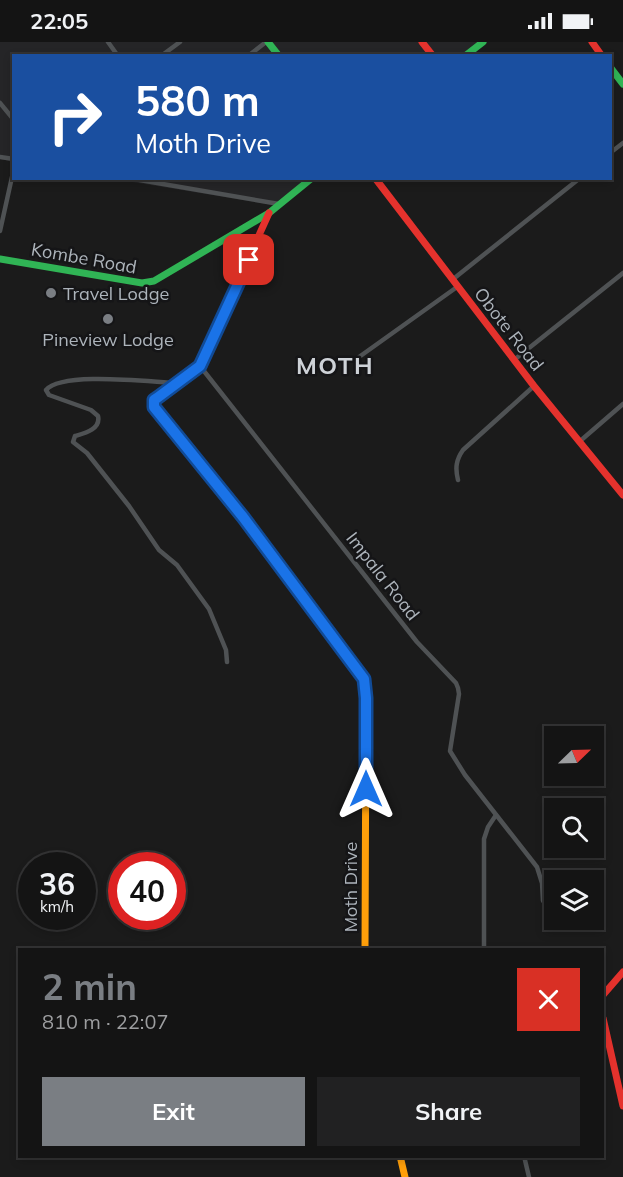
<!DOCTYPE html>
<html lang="en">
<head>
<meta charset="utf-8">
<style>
  :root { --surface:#141414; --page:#212122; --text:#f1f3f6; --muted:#9d9ea0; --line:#333334; --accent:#7a7e83 }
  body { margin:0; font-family:Mulish,sans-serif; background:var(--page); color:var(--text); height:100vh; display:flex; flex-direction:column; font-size:22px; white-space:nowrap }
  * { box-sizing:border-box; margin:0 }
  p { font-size:20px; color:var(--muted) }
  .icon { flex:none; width:33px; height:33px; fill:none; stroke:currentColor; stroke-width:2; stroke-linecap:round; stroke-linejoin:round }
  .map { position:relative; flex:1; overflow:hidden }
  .side { position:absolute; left:18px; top:906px; width:586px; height:210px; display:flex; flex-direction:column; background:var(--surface); border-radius:0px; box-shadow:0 3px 9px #0003,0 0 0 2px var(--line) }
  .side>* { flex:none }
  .top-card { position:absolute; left:12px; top:12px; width:600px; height:126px; border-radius:0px; box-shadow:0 3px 9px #0003,0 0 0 2px var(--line); background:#1a4fa0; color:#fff; overflow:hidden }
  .needle { width:39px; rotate:67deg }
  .fabs { position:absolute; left:544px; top:684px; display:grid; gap:12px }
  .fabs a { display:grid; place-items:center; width:60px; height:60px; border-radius:0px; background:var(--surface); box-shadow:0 3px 9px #0003,0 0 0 2px var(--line); font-size:30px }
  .speed { position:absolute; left:18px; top:810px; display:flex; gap:12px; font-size:30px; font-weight:700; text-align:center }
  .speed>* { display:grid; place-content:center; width:78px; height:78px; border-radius:50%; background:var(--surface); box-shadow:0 3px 9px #0003,0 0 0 2px var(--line); line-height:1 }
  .speed small { font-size:15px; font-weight:400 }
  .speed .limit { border:9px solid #d22; background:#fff; color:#111 }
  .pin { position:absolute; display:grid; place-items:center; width:51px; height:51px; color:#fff; margin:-26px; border-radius:12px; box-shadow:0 3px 9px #0006 }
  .me { position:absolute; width:66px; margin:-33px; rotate:0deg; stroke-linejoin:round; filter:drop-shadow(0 0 4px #0008) }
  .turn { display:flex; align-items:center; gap:21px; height:126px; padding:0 24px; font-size:27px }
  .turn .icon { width:78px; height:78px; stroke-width:2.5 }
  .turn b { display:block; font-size:42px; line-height:51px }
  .round { display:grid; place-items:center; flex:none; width:63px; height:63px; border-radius:0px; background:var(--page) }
  .head { display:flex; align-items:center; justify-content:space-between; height:102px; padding:0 24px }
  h1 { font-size:36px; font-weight:700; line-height:45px; color:var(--accent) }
  .primary-button { display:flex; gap:12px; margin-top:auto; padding:12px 24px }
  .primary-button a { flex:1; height:69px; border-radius:0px; background:var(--accent); color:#fff; font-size:24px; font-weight:700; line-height:69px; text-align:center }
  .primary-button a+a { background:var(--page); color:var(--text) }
  .status { display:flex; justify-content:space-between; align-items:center; height:42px; padding:0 30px; background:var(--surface); direction:ltr }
  .status svg { height:16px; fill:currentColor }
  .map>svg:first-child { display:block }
  .built { fill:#252527 }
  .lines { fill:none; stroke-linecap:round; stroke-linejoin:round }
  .street { stroke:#4f5254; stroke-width:4.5 }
  .fast { stroke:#30b455; stroke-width:7 }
  .slow { stroke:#ff9f0a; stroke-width:7 }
  .jam { stroke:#e5322d; stroke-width:7 }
  .route-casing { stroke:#114b97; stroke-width:15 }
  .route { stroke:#1a73e8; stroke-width:10 }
  .poi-dot { fill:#7a7e83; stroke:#151517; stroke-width:2 }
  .labels { text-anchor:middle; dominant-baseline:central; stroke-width:5; stroke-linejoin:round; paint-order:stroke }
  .street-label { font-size:18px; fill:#adb4bb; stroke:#151517 }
  .poi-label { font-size:18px; fill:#adb4bb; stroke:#151517; text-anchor:start }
  .district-label { font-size:24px; font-weight:bold; letter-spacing:1.5px; fill:#ced2d7; stroke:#151517 }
</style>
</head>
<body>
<div class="status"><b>22:05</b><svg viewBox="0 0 49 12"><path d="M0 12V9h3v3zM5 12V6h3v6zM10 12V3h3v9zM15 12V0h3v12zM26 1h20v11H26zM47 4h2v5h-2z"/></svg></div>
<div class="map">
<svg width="623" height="1135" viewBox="0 0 623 1135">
  <rect width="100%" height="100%" fill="#1b1b1b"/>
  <g class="built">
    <polygon points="0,0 487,0 469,14 14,14 13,120 0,117"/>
    <polygon points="114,137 308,137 272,163"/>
  </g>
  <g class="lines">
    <g class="street">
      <polyline points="108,0 118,14"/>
      <polyline points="161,14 180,0"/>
      <polyline points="248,14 266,0"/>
      <polyline points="0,61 14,78"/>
      <polyline points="610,111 623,101"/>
      <polyline points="0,115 14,117"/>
      <polyline points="128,136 279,162"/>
      <polyline points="0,189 14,126"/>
      <polyline points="452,238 580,136"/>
      <polyline points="359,315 457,245"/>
      <polyline points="514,318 623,231"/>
      <polyline points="200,324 417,600 456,641 458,646 459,652 450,709 465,733 537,825 542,841 543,859"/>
      <path d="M177,341c-27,-1 -115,-12 -131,7l3,5 42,15 7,6c3,13 -13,17 -23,20l-2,6 14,11 42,53 30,44 18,15 32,44 17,41 1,12"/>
      <polyline points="579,400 623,362"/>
      <path d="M458,438c-3,-12 -2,-20 5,-30l71,-64"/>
      <polyline points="484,908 484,797 488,785 496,773"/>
      <polyline points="524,1114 529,1135"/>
    </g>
    <g class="fast">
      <polyline points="268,0 279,14"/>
      <polyline points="465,14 483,0"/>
      <polyline points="610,25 623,42"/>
      <polyline points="0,217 142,241 154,239 269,171 312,136"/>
    </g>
    <g class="slow">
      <polyline points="319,578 364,637 366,656 365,908"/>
      <polyline points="400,1114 405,1135"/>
    </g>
    <g class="jam">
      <polyline points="422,0 433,14"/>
      <polyline points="592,0 602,14"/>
      <polyline points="375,136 534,344 623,453"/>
      <polyline points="269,171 200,324 157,355 154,361 157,369 242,475 319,578"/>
      <polyline points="603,953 623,930"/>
      <polyline points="603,976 623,1064"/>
    </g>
  </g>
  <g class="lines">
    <defs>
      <polyline id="route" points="249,218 200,324 157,356 154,358 154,365 243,475 364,637 366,656 366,747"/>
    </defs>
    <use href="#route" class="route-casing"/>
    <use href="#route" class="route"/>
  </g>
  <g class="poi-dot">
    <circle cx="51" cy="251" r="6"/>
    <circle cx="108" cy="277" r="6"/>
  </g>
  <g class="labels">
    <g class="street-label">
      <text transform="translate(84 216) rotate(10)">Kombe Road</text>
      <text transform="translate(509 287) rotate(52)">Obote Road</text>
      <text transform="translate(383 534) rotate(52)">Impala Road</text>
      <text transform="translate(350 845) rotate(-90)">Moth Drive</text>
    </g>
    <g class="poi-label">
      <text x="63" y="251">Travel Lodge</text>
      <text x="108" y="297" text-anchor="middle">Pineview Lodge</text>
    </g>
    <g class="district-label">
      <text x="335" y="323">MOTH</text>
    </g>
  </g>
</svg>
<div class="fabs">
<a><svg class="needle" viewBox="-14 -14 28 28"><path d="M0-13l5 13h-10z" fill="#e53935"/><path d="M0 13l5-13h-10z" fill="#9d9ea0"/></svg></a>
<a><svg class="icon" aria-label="search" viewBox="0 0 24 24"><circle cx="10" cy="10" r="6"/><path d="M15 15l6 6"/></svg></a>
<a><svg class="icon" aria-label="layers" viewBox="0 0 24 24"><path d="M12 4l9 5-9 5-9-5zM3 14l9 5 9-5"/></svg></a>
</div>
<div class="speed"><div>36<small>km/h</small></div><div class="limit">40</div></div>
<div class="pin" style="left:249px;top:218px;background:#d93025"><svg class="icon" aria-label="arrive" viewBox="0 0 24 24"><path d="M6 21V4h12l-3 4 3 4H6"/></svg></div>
<svg class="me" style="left:366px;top:747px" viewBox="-20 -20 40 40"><path d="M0-17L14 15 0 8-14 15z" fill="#1a73e8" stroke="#fff" stroke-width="4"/></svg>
<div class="top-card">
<div class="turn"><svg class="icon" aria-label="right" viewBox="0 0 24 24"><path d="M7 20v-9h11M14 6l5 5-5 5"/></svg><div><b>580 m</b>Moth Drive</div></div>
</div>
<section class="side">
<div class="head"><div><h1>2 min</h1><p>810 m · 22:07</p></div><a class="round" style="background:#d93025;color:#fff"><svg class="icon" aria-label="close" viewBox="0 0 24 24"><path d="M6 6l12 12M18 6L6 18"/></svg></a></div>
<div class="primary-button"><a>Exit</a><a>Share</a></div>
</section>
</div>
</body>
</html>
